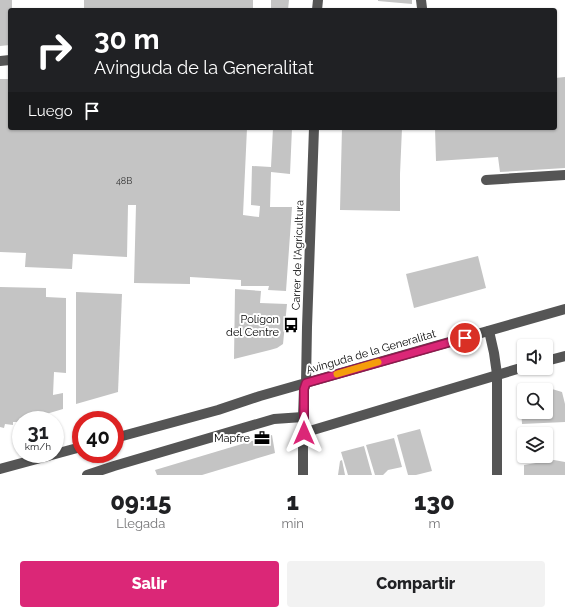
<!DOCTYPE html>
<html lang="es">
<head>
<meta charset="utf-8">
<style>
  :root { --surface:#fff; --page:#f2f2f2; --text:#202124; --muted:#757577; --accent:#db2777 }
  body { margin:0; font-family:Raleway,sans-serif; background:var(--page); color:var(--text); height:100vh; display:flex; flex-direction:column; font-size:15px; white-space:nowrap }
  * { box-sizing:border-box; margin:0 }
  p { font-size:13px; color:var(--muted) }
  .icon { flex:none; width:22px; height:22px; fill:none; stroke:currentColor; stroke-width:2; stroke-linecap:round; stroke-linejoin:round }
  .map { position:relative; height:475px; overflow:hidden }
  .drawer { display:flex; flex-direction:column; background:var(--surface); flex:1 }
  .drawer>* { flex:none }
  .guide { position:absolute; left:8px; top:8px; width:549px; height:122px; border-radius:4px; box-shadow:0 1px 3px #0004; background:#202124; color:#fff; overflow:hidden }
  .tools { position:absolute; left:517px; top:339px; display:grid; gap:8px }
  .tools a { display:grid; place-items:center; width:36px; height:36px; border-radius:4px; background:var(--surface); box-shadow:0 1px 3px #0004; font-size:20px }
  .speed { position:absolute; left:12px; top:411px; display:flex; gap:8px; font-size:20px; font-weight:700; text-align:center }
  .speed>* { display:grid; place-content:center; width:52px; height:52px; border-radius:50%; background:var(--surface); box-shadow:0 1px 3px #0004; line-height:1 }
  .speed small { font-size:10px; font-weight:400 }
  .speed .limit { border:6px solid #d22; background:#fff; color:#111 }
  .pin { position:absolute; display:grid; place-items:center; width:34px; height:34px; color:#fff; margin:-17px; border:2px solid #fff; border-radius:50%; box-shadow:0 1px 4px #0007 }
  .me { position:absolute; width:44px; margin:-22px; rotate:0deg; stroke-linejoin:round; filter:drop-shadow(0 0 3px #0008) }
  .turn { display:flex; align-items:center; gap:14px; height:84px; padding:0 20px; font-size:18px }
  .turn .icon { width:52px; height:52px; stroke-width:2.5 }
  .turn b { display:block; font-size:28px; line-height:34px }
  .then { display:flex; align-items:center; height:38px; padding:0 20px; background:#0003; gap:8px; font-size:15px }
  .eta { display:flex; justify-content:space-evenly; align-items:center; height:68px; text-align:center }
  .eta b { font-size:24px; font-weight:800; line-height:28px }
  .cta { display:flex; gap:8px; margin-top:auto; padding:8px 20px }
  .cta a { flex:1; height:46px; border-radius:4px; background:var(--accent); color:#fff; font-size:16px; font-weight:800; line-height:46px; text-align:center }
  .cta a+a { background:var(--page); color:var(--text) }
  .map>svg:first-child { display:block }
  .building { fill:#c4c4c4 }
  .lines { fill:none; stroke-linecap:round; stroke-linejoin:round }
  .minor { stroke:#555; stroke-width:10 }
  .route-casing { stroke:#8e194d; stroke-width:10 }
  .route { stroke:#db2777; stroke-width:7 }
  .slow { stroke:#f59e0b; stroke-width:7 }
  .labels { text-anchor:middle; dominant-baseline:central; stroke-width:4; stroke-linejoin:round; paint-order:stroke }
  .number-label { font-size:9px; fill:#313131 }
  .street-label { font-size:11px; fill:#000; stroke:#fff }
  .poi-label { font-size:11px; fill:#000; stroke:#fff; text-anchor:end }
</style>
</head>
<body>
<div class="map">
<svg width="565" height="475" viewBox="0 0 565 475">
  <rect width="100%" height="100%" fill="#fff"/>
  <g class="building">
    <polygon points="0,0 12,0 12,10 10,10 10,45 0,46"/>
    <rect x="84" y="0" width="169" height="10"/>
    <polygon points="271,0 289,0 288,10 271,10"/>
    <polygon points="378,0 412,0 412,4 378,1"/>
    <polygon points="565,77 565,168 500,172 498,157 436,161 435,128 555,128 555,78"/>
    <polygon points="0,79 10,79 10,128 247,128 243,215 259,217 260,206 251,205 252,166 271,167 273,128 292,128 290,174 271,172 270,207 292,207 286,291 268,290 269,286 241,286 241,280 190,277 190,284 134,283 136,205 128,205 127,257 73,254 72,269 25,267 26,253 0,252"/>
    <polygon points="342,128 402,128 400,174 400,211 340,210"/>
    <polygon points="478,256 486,288 414,308 406,274"/>
    <polygon points="0,287 46,288 46,297 66,298 66,373 54,372 53,395 63,393 63,409 26,420 21,420 21,422 13,422 13,425 5,424 4,428 0,427"/>
    <polygon points="235,289 261,291 260,303 287,304 283,344 277,348 270,350 234,359"/>
    <polygon points="76,292 122,294 118,392 76,404"/>
    <polygon points="552,389 562,392 565,404 565,422 522,424 520,392 524,392 524,412 546,412 546,390"/>
    <polygon points="420,429 432,471 416,475 408,475 397,435"/>
    <polygon points="272,435 275,453 202,475 157,475 155,470"/>
    <polygon points="394,438 402,467 388,470 383,475 375,475 366,445"/>
    <polygon points="364,446 372,475 348,475 341,452"/>
    <polygon points="342,460 345,475 338,475 340,461"/>
    <polygon points="554,460 565,462 565,475 524,475 524,465"/>
  </g>
  <g class="lines">
    <g class="minor">
      <polyline points="421,0 422,8"/>
      <polyline points="317,10 318,0"/>
      <polyline points="0,61 10,60"/>
      <polyline points="486,180 565,175"/>
      <polyline points="489,331 494,353 497,374 497,475"/>
      <polyline points="546,361 565,356"/>
      <polyline points="303,433 524,367"/>
      <polyline points="115,438 218,410 260,396 565,309"/>
      <polyline points="0,469 81,447"/>
      <polyline points="87,475 114,466 274,419 303,417"/>
      <polyline points="303,475 303,417 304,389 306,383 307,327 314,128"/>
    </g>
  </g>
  <g class="lines">
    <defs>
      <polyline id="route" points="304,433 304,389 306,383 465,338"/>
    </defs>
    <use href="#route" class="route-casing"/>
    <use href="#route" class="route"/>
    <polyline class="slow" points="337,374 378,362"/>
  </g>
  <defs>
    <symbol id="bus-bare" viewBox="-9 -9 18 18"><path d="M-5-6H5V4H4V6H2V4H-2V6H-4V4H-5ZM-3.5-4V0h7V-4ZM-3.5 1.2v1.5H-2V1.2ZM2 1.2v1.5H3.5V1.2Z" fill="#000" stroke="#fff" stroke-width="2.5" paint-order="stroke"/></symbol>
    <symbol id="office-bare" viewBox="-9 -9 18 18"><path d="M-6-3h4V-5.5h4V-3h4V5H-6ZM-1-4.5V-3h2v-1.5ZM-6 0V1H6V0Z" fill="#000" stroke="#fff" stroke-width="2.5" paint-order="stroke"/></symbol>
  </defs>
  <g fill-rule="evenodd">
    <use href="#bus-bare" x="280" y="314" width="22" height="22"/>
    <use href="#office-bare" x="251" y="427" width="22" height="22"/>
  </g>
  <g class="labels">
    <g class="number-label">
      <text x="124" y="181">48B</text>
    </g>
    <g class="street-label">
      <text transform="translate(298 255) rotate(-88)">Carrer de l'Agricultura</text>
      <text transform="translate(371 352) rotate(-16)">Avinguda de la Generalitat</text>
    </g>
    <g class="poi-label">
      <text x="279" y="319">Polígon<tspan x="279" dy="13">del Centre</tspan></text>
      <text x="250" y="438">Mapfre</text>
    </g>
  </g>
</svg>
<div class="tools">
<a><svg class="icon" aria-label="sound" viewBox="0 0 24 24"><path d="M4 9h4l5-4v14l-5-4H4zM17 9q2 3 0 6"/></svg></a>
<a><svg class="icon" aria-label="search" viewBox="0 0 24 24"><circle cx="10" cy="10" r="6"/><path d="M15 15l6 6"/></svg></a>
<a><svg class="icon" aria-label="layers" viewBox="0 0 24 24"><path d="M12 4l9 5-9 5-9-5zM3 14l9 5 9-5"/></svg></a>
</div>
<div class="speed"><div>31<small>km/h</small></div><div class="limit">40</div></div>
<div class="pin" style="left:465px;top:338px;background:#d93025"><svg class="icon" aria-label="arrive" viewBox="0 0 24 24"><path d="M6 21V4h12l-3 4 3 4H6"/></svg></div>
<svg class="me" style="left:304px;top:433px" viewBox="-20 -20 40 40"><path d="M0-17L14 15 0 8-14 15z" fill="#db2777" stroke="#fff" stroke-width="4"/></svg>
<div class="guide">
<div class="turn"><svg class="icon" aria-label="right" viewBox="0 0 24 24"><path d="M7 20v-9h11M14 6l5 5-5 5"/></svg><div><b>30 m</b>Avinguda de la Generalitat</div></div>
<div class="then">Luego<svg class="icon" aria-label="arrive" viewBox="0 0 24 24"><path d="M6 21V4h12l-3 4 3 4H6"/></svg></div>
</div>
</div>
<section class="drawer">
<div class="eta">
<div><b>09:15</b><p>Llegada</p></div>
<div><b>1</b><p>min</p></div>
<div><b>130</b><p>m</p></div>
</div>
<div class="cta"><a>Salir</a><a>Compartir</a></div>
</section>
</body>
</html>
